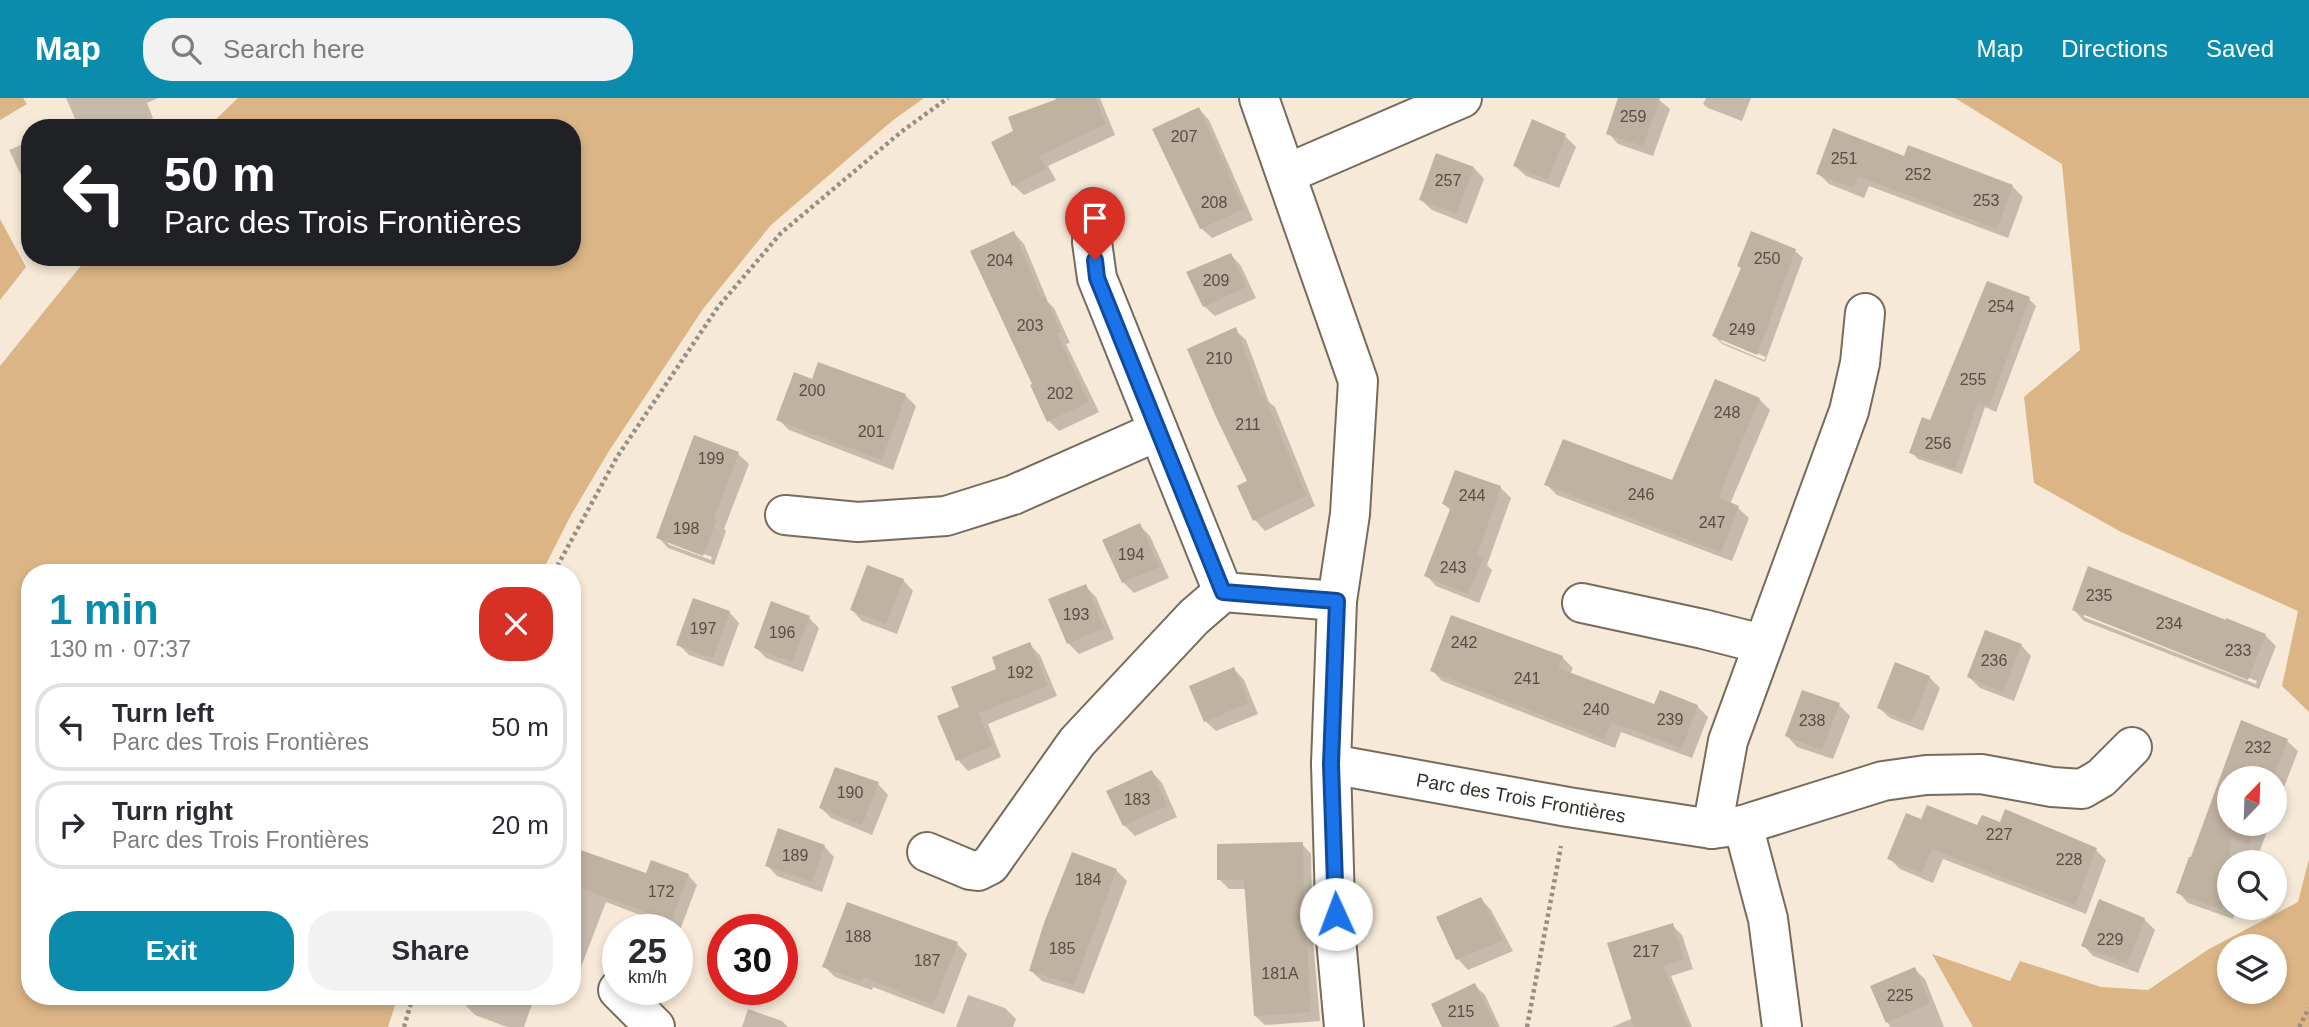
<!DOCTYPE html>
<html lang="en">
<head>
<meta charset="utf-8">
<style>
  :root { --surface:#fff; --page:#f2f2f3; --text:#2b2b33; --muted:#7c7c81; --line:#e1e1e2; --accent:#0b8cad }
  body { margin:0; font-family:Helvetica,sans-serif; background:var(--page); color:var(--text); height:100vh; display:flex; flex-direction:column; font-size:26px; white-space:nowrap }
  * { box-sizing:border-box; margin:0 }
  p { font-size:23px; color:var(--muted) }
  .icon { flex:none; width:38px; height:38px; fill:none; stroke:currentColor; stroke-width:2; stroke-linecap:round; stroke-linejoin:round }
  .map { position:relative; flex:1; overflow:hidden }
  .drawer { position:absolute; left:21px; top:466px; width:560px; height:441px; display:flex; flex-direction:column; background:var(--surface); border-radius:28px; box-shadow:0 4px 10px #0003 }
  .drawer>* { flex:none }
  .top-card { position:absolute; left:21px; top:21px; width:560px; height:147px; border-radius:28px; box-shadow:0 4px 10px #0003; background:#202124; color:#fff; overflow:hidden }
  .needle { width:46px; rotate:23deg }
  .tools { position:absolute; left:2217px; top:668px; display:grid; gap:14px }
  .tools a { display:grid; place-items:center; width:70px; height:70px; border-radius:50%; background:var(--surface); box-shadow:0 4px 10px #0003; font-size:35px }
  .speed { position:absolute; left:602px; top:816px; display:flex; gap:14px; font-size:35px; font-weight:700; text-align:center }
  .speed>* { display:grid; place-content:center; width:91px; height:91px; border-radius:50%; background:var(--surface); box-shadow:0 4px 10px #0003; line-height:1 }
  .speed small { font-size:18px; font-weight:400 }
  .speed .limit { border:10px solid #d22; background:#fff; color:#111 }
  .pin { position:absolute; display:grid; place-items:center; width:60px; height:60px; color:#fff; margin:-72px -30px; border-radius:50% 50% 50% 0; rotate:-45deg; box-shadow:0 0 7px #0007 }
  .pin .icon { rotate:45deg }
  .me { position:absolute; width:77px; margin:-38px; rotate:358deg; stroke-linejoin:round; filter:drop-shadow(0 0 5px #0008) }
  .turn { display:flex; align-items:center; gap:24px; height:147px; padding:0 28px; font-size:32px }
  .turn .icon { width:91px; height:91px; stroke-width:2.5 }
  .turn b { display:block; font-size:49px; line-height:60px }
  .round { display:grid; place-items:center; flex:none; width:74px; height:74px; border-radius:28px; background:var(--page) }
  .head { display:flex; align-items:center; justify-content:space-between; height:119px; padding:0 28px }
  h1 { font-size:42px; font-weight:700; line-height:52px; color:var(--accent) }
  .primary-button { display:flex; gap:14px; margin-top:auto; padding:14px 28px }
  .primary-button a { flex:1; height:80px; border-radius:28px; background:var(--accent); color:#fff; font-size:28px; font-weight:700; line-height:80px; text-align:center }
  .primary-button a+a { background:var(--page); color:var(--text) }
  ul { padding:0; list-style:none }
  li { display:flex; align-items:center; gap:21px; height:88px; margin:0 14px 10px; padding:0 14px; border:4px solid var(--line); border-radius:28px }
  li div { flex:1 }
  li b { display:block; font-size:26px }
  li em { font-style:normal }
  header { display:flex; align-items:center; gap:42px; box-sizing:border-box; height:98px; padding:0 35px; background:var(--accent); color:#fff }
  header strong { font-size:33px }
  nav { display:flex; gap:38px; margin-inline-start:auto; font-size:24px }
  .search { width:490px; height:63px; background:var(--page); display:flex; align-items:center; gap:18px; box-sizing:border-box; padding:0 24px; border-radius:28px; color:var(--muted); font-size:26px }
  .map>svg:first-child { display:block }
  .green { fill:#dbb586; fill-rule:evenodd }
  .shadow { fill:#0003; fill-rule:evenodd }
  .building { fill:#c0b2a1 }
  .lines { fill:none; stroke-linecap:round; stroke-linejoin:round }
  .minor-casing { stroke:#776b5b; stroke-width:42 }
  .path { stroke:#988e82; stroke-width:4.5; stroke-dasharray:3.5 3.5; stroke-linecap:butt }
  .minor { stroke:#fff; stroke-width:38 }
  .route-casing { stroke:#114b97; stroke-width:18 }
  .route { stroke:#1a73e8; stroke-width:12 }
  .labels { text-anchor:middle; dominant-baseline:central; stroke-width:5; stroke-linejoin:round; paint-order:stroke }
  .number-label { font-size:16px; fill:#564f46 }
  .street-label { font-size:19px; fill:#332e27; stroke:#fff }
</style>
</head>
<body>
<header>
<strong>Map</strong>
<div class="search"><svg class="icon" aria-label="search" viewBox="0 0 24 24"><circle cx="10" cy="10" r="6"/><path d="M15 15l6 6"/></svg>Search here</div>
<nav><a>Map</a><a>Directions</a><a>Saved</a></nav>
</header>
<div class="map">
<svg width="2309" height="929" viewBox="0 0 2309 929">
  <rect width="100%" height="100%" fill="#f7e9d7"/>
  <g class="green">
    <polygon points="0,0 23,0 27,6 0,22"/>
    <polygon points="238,0 924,0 892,23 771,127 703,211 609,353 571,417 542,474 30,474 30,898 398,898 388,929 0,929 0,268 88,159 572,159 572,30 207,30"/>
    <polygon points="1955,0 2309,0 2309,614 2282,588 2298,513 2121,434 2034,385 2024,299 2080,252 2062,66"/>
    <polygon points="0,121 26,169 0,202"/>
    <path d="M2309,761v168h-336l-41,-73 78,27 10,-20 81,26 47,3 61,-41 89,-47zM2230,849h45v45h-45z"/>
  </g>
  <g class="shadow">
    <polygon points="66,0 158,0 147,5 153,20 129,30 79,30"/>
    <polygon points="1055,0 1100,0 1115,37 1048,68 1056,82 1024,97 1013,87 1015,34 1056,3"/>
    <polygon points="1620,0 1657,0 1670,11 1653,58 1618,46 1608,35"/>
    <polygon points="1706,0 1751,0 1742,23 1708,10 1703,6"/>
    <polygon points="1199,11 1209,22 1253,122 1212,140 1201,130"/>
    <polygon points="1533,23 1565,38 1576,49 1559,90 1526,78 1515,68"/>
    <polygon points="30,43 30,89 24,83 9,52"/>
    <polygon points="1905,60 2012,88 2023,99 2008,140 1869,88 1864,100 1829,86 1818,75"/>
    <polygon points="1474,70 1484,81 1467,126 1432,112 1421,102"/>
    <polygon points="1014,135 1024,146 1048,204 1054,210 1070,245 1066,246 1099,314 1059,333 1049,323"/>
    <path d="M1752,135l43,18 8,7 -38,104 -43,-18 -8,-8 28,-67zM1721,240l45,19 -2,3 -43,-18z"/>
    <polygon points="1231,157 1241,168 1256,200 1215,218 1204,208"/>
    <polygon points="2029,201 2036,208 1996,314 1985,309 1962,376 1918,361 1911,354 1931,324"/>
    <polygon points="1235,232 1246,242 1269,304 1275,309 1315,408 1265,433 1255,422"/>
    <polygon points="905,297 916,308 893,372 789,332 778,321"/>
    <polygon points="1759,301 1770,312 1730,406 1738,410 1749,420 1732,463 1557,397 1546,386 1673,384"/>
    <path d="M738,356l11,10 -25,65 2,2 -12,34 -46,-17 -10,-11zM668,442l44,17 -1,3 -43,-16z"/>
    <polygon points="1500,389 1511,400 1487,467 1492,472 1479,505 1436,488 1426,477 1451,413 1444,406"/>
    <polygon points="1139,427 1150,438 1169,480 1134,495 1123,484"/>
    <polygon points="903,482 913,493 897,536 862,523 852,512"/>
    <polygon points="1085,488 1096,499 1114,541 1079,556 1068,545"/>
    <path d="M2074,512l191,25 11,11 -17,43 -175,-68zM2084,515l173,68 -1,3 -172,-67z"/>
    <polygon points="729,514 739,525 723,569 689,557 678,546"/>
    <polygon points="809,520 819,530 803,574 766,560 756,550"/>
    <polygon points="1029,546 1040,557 1057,598 988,626 1001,659 968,673 958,662 962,610 998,571"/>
    <polygon points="2021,547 2031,558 2014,603 1980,590 1969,579"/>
    <polygon points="1562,559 1573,570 1570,576 1655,609 1697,608 1708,619 1692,660 1621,634 1615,650 1442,583 1432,572"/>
    <polygon points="1234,571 1244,582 1258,616 1216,633 1205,623"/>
    <polygon points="1929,579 1940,590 1923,633 1890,620 1879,610"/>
    <polygon points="1839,607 1850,618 1833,661 1797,649 1787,638"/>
    <polygon points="2242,624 2287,643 2298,653 2275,713 2275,681 2230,681 2230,726 2270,726 2255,765 2230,765 2230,810 2237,810 2233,821 2188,805 2178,794"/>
    <polygon points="1152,674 1162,685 1177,719 1135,738 1124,727"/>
    <polygon points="878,686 888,697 872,737 831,720 821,710"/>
    <polygon points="1922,723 1978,730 2096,752 2106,762 2086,816 1943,761 1933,785 1900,771 1889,760"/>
    <polygon points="1302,746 1311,756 1313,842 1320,923 1265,927 1255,918 1246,791 1229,791 1219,781"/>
    <polygon points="824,748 834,759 822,794 777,778 767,767"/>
    <polygon points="572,751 647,778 688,777 697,787 680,832 606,804 576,882 572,880"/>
    <polygon points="1116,772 1127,783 1084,896 1042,883 1031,873"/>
    <polygon points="1481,801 1491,812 1513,853 1468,872 1458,861"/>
    <polygon points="2144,821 2155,832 2138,875 2093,858 2083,847"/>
    <polygon points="1672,827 1682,837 1693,871 1671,878 1692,929 1612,929 1633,920"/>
    <polygon points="957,846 967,856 944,916 873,889 872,892 835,879 824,868"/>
    <polygon points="1914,871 1925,881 1944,929 1890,929 1872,889"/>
    <polygon points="1474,887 1485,897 1500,929 1444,929"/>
    <polygon points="968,897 1005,910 1016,921 1013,929 956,929"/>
    <polygon points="470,898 535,898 524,929 507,929 475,917 466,908"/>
    <polygon points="748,911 782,923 788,929 742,929"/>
  </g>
  <g class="building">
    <polygon points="1060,0 1095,0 1106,26 1039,58 1047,71 1012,88 991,44 1013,33 1008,19"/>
    <polygon points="1618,0 1660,0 1643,48 1606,36"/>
    <polygon points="1199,9 1244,111 1200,131 1152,31"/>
    <polygon points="1532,21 1566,36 1548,81 1513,68"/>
    <polygon points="1833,30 1904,58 1908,47 2013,87 1997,131 1858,78 1854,90 1816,76"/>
    <polygon points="1436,55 1474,69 1456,116 1419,102"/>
    <polygon points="1014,133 1041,199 1044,198 1061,234 1057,236 1089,304 1047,324 1030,287 1032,286 970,153"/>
    <polygon points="1751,133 1796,151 1757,257 1712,238 1741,170 1737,168"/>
    <polygon points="1231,155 1246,189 1203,209 1186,174"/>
    <polygon points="1987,183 2030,199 1989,308 1978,304 1955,371 1909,355 1922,319 1930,322"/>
    <polygon points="1236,229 1261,298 1264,297 1306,398 1253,423 1237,388 1247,383 1216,319 1187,251"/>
    <polygon points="818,264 906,296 882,362 776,322 794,274 812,281"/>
    <polygon points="1715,281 1760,300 1718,399 1739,408 1721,454 1544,387 1563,341 1672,382"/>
    <polygon points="694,337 739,354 714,420 717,421 703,458 656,440"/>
    <polygon points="1455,372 1501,388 1477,458 1483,460 1468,496 1424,478 1451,409 1442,406"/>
    <polygon points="1140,425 1159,469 1122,485 1102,442"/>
    <polygon points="867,467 904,481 886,526 850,512"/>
    <polygon points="2088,468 2226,522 2226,520 2266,536 2248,582 2072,512"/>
    <polygon points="1086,486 1104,530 1067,546 1048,501"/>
    <polygon points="693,500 730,513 713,560 676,547"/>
    <polygon points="771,503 810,518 792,564 754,550"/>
    <polygon points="1451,517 1563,558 1558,570 1654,606 1660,592 1698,607 1682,650 1611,624 1604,641 1430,573"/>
    <polygon points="1985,532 2022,546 2003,594 1967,579"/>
    <polygon points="1030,544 1048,588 978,615 992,648 956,663 937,618 959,609 951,589 996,571 992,559"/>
    <polygon points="1895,564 1930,578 1912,624 1877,610"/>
    <polygon points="1234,569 1249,605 1204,624 1189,588"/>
    <polygon points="1802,592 1840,605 1822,652 1785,638"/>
    <polygon points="2241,622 2288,641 2273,681 2230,681 2230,726 2256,726 2249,747 2230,739 2230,792 2222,812 2176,795 2189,759 2191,759"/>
    <polygon points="835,669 879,684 862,727 819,710"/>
    <polygon points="1152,672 1167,708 1123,728 1106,693"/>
    <polygon points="1927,707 1977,727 1982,717 2000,724 2005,711 2097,750 2075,807 1932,751 1922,775 1887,761 1906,715 1921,721"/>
    <polygon points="778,730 825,747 812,784 765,768"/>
    <polygon points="1303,744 1304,832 1306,832 1311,914 1254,918 1244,782 1217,782 1217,746"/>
    <polygon points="572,749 646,775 651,762 689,776 671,823 572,787"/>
    <polygon points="1072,754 1117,771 1074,887 1029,873 1044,825"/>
    <polygon points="1481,799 1503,842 1456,862 1436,819"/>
    <polygon points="2099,801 2145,820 2127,866 2081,848"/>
    <polygon points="847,804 958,844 933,907 863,879 861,883 822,869"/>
    <polygon points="1673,825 1684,861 1663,868 1688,929 1634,929 1607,845"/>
    <polygon points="1915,869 1930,905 1886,925 1870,888"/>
    <polygon points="1475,885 1496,929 1442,929 1431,906"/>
  </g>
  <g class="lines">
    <defs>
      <g id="minor">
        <polyline points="1259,0 1358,283 1350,416 1337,503 1331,666 1336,841 1344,929"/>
        <polyline points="1286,76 1462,0"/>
        <polyline points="1093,110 1092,144 1097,180 1223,494 1337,503"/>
        <polyline points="785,417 858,424 946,418 1013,397 1158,333"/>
        <polyline points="1582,505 1703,531 1762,546"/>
        <polyline points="1331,666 1568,709 1712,731 1743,727 1883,683 1926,677 1981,676 2052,689 2082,691 2101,680 2132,649"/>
        <polyline points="1743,727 1768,821 1782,929"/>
        <polyline points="1712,731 1728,643 1849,313 1860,265 1865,215"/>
        <polyline points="927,754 970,772 978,773 990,767 1077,644 1194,519 1223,494"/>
        <polyline points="618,892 655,929"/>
      </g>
    </defs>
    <use href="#minor" class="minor-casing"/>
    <g class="path">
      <polyline points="554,474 617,359 718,209 781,135 901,34 948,0"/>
      <polyline points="404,929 413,898"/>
      <polyline points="1527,929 1561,748"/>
      <polyline points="2299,929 2309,910"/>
    </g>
    <use href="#minor" class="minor"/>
  </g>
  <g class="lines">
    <defs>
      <polyline id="route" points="1095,162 1097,180 1223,494 1337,503 1331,666 1336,816"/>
    </defs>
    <use href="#route" class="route-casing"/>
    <use href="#route" class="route"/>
  </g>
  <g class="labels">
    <g class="number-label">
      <text x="1633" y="18">259</text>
      <text x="1184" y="38">207</text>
      <text x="1844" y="60">251</text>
      <text x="1918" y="76">252</text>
      <text x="1448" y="82">257</text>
      <text x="1986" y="102">253</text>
      <text x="1214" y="104">208</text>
      <text x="1767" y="160">250</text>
      <text x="1000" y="162">204</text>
      <text x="1216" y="182">209</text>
      <text x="2001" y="208">254</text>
      <text x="1030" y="227">203</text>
      <text x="1742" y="231">249</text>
      <text x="1219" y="260">210</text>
      <text x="1973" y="281">255</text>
      <text x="812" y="292">200</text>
      <text x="1060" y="295">202</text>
      <text x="1727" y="314">248</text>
      <text x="1248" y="326">211</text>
      <text x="871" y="333">201</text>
      <text x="1938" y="345">256</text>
      <text x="711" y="360">199</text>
      <text x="1641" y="396">246</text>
      <text x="1472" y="397">244</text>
      <text x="1712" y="424">247</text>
      <text x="686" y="430">198</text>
      <text x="1131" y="456">194</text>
      <text x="1453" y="469">243</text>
      <text x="2099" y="497">235</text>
      <text x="1076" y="516">193</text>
      <text x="2169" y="525">234</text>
      <text x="703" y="530">197</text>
      <text x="782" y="534">196</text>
      <text x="1464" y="544">242</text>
      <text x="2238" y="552">233</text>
      <text x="1994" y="562">236</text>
      <text x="1020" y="574">192</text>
      <text x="1527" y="580">241</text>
      <text x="1596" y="611">240</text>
      <text x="1670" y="621">239</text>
      <text x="1812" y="622">238</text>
      <text x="2258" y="649">232</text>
      <text x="850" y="694">190</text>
      <text x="1137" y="701">183</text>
      <text x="1999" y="736">227</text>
      <text x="795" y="757">189</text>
      <text x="2069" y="761">228</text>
      <text x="1088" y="781">184</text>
      <text x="661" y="793">172</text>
      <text x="858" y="838">188</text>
      <text x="2110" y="841">229</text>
      <text x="1062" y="850">185</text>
      <text x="1646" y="853">217</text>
      <text x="927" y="862">187</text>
      <text x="1280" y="875">181A</text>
      <text x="1900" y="897">225</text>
      <text x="1461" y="913">215</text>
    </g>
    <g class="street-label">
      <text transform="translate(1521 700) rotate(10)">Parc des Trois Frontières</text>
    </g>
  </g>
</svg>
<div class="tools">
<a><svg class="needle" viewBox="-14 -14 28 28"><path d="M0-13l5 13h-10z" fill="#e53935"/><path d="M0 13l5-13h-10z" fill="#7c7c81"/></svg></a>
<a><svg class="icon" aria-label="search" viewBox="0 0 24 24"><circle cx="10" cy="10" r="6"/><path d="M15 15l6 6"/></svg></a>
<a><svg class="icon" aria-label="layers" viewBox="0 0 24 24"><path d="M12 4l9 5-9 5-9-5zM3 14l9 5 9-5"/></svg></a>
</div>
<div class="speed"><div>25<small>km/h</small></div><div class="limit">30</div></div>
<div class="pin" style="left:1095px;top:162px;background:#d93025"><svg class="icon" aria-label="arrive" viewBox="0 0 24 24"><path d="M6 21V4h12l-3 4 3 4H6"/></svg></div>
<svg class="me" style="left:1336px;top:816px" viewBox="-20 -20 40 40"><circle r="19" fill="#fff"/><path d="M0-13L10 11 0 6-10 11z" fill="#1a73e8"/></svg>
<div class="top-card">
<div class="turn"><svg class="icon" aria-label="left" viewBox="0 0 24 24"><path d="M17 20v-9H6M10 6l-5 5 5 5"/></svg><div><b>50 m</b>Parc des Trois Frontières</div></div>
</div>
<section class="drawer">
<div class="head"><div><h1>1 min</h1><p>130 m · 07:37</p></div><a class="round" style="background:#d93025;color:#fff"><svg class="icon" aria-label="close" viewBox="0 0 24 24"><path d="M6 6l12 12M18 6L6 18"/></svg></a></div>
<ul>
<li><svg class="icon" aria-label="left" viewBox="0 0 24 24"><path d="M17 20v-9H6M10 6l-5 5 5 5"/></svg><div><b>Turn left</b><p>Parc des Trois Frontières</p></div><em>50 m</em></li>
<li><svg class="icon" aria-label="right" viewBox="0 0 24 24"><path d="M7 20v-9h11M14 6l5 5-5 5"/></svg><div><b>Turn right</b><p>Parc des Trois Frontières</p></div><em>20 m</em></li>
</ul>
<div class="primary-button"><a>Exit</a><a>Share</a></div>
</section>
</div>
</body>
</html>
